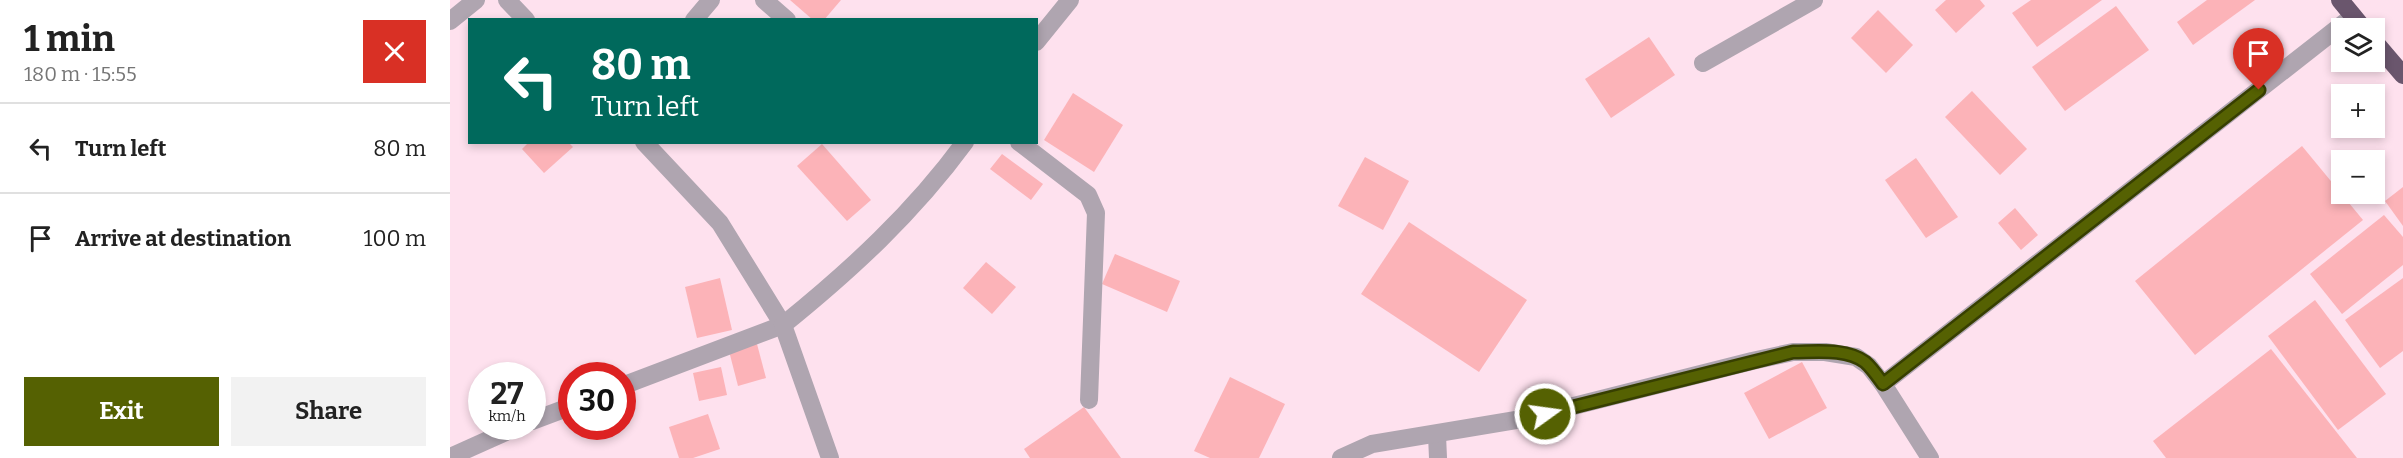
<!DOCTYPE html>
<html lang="en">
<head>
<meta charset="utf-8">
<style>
  :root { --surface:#fff; --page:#f2f2f2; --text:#222; --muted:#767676; --line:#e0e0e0; --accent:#556102 }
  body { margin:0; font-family:Bitter,serif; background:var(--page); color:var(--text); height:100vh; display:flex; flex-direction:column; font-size:22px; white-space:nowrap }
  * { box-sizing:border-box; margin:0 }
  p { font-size:20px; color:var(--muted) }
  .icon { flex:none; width:33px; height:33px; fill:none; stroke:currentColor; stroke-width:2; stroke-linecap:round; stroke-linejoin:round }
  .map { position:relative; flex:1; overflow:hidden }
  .drawer { display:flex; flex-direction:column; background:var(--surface); width:450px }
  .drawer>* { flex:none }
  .top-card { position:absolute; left:18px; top:18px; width:570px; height:126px; border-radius:0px; box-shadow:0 3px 9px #0003; background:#00695c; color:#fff; overflow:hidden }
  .fabs { position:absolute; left:1881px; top:18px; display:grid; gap:12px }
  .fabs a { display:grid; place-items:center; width:54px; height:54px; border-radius:0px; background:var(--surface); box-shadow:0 3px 9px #0003; font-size:30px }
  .speed { position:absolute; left:18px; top:362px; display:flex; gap:12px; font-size:30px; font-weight:700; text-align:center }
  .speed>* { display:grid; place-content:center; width:78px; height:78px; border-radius:50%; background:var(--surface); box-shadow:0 3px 9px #0003; line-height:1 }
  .speed small { font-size:15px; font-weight:400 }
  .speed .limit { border:9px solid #d22; background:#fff; color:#111 }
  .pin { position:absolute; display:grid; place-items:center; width:51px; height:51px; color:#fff; margin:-62px -26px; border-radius:50% 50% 50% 0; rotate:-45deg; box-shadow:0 0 6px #0007 }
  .pin .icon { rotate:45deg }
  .me { position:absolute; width:66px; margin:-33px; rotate:76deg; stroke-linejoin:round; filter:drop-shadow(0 0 4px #0008) }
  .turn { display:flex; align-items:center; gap:21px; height:126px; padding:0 24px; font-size:27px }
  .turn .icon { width:78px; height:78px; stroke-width:2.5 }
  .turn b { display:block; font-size:42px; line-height:51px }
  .round { display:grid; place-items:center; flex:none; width:63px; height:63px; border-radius:0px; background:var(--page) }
  .summary { display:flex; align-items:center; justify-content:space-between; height:102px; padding:0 24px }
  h1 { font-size:36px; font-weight:700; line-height:45px }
  .action { display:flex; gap:12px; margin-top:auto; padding:12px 24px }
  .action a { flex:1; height:69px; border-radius:0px; background:var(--accent); color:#fff; font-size:24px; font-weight:700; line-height:69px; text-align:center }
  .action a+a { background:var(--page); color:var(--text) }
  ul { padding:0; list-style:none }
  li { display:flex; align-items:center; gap:18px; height:90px; padding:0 24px; border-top:2px solid var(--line) }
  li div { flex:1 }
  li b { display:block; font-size:22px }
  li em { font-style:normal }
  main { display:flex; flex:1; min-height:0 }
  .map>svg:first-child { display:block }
  .building { fill:#fcb3b8 }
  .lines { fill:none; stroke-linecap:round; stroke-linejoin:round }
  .street { stroke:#afa5b0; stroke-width:18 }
  .highway { stroke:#6a566d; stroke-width:18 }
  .route-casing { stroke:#373f01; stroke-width:15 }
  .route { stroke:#556102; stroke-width:10 }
</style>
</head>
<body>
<main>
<section class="drawer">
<div class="summary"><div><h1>1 min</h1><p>180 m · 15:55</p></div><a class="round" style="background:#d93025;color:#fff"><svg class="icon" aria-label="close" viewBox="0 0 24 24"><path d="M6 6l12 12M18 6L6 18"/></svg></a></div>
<ul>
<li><svg class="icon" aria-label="left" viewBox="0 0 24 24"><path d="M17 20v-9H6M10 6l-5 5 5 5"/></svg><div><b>Turn left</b></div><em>80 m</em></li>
<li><svg class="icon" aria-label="arrive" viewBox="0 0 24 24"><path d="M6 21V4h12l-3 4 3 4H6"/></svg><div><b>Arrive at destination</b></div><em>100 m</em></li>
</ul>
<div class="action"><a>Exit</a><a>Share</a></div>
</section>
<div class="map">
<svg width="1953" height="458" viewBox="0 0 1953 458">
  <rect width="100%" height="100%" fill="#fee1ee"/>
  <g class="building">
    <polygon points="340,0 391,0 374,20 363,20"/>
    <polygon points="1496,0 1530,0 1535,6 1506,33 1485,10"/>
    <polygon points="1581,0 1652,0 1587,47 1562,13"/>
    <polygon points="1757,0 1805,0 1743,45 1727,22"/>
    <polygon points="1666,6 1699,50 1615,111 1582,67"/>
    <polygon points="1428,10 1463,45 1436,73 1401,38"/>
    <polygon points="1199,37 1225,75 1161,118 1135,79"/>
    <polygon points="1522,91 1577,149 1550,175 1495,117"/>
    <polygon points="623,93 673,125 644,172 594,140"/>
    <polygon points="79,142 118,142 123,147 94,173 72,149"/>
    <polygon points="372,144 421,200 397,221 347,166"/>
    <polygon points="1852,146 1913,220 1745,355 1685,281"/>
    <polygon points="552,154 593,184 581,200 540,169"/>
    <polygon points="915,157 959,181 933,230 888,206"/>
    <polygon points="1466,158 1508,217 1476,238 1435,180"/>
    <polygon points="1953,187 1953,226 1935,201"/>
    <polygon points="1565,208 1588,235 1571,250 1548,223"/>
    <polygon points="1934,215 1953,237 1953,265 1892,314 1860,274"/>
    <polygon points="959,222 1077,300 1029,372 911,294"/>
    <polygon points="665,254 730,281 717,312 652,284"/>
    <polygon points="536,262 566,287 542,314 513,288"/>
    <polygon points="270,278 282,330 247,338 235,287"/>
    <polygon points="1953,278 1953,351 1930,368 1895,320"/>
    <polygon points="1865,300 1936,394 1888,430 1818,336"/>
    <polygon points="307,344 316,378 288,386 279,351"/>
    <polygon points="1821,349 1907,458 1716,458 1703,441"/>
    <polygon points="1352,362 1377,408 1319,439 1294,393"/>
    <polygon points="271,367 277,395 249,401 243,373"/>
    <polygon points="780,377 835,404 809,458 760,458 744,451"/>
    <polygon points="634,407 671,458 580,458 574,449"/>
    <polygon points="258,414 270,449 243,458 229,458 219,427"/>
  </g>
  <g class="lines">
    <g class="street">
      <polyline points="57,0 76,20"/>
      <polyline points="314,0 337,20"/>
      <polyline points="244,20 261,0"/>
      <polyline points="0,21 26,0"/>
      <polyline points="586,42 620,0"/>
      <polyline points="1253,63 1364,0"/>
      <polyline points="569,142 638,195 646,213 639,400"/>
      <polyline points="1433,384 1903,16"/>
      <polyline points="172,386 333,325 270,223 194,142"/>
      <polyline points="82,421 122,406"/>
      <polyline points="987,435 988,458"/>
      <polyline points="0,457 69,426"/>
      <path d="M380,458l-47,-133c68,-55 130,-112 182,-183"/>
      <polyline points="891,458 922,444 1072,419 1302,361 1343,352 1375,352 1406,357 1419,366 1433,384 1480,458"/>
    </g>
    <g class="highway">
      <polyline points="1890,0 1913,28"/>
      <polyline points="1924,41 1953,75"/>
    </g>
  </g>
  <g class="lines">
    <defs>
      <path id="route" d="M1095,414l248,-62c23,0 53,-4 72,10 7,6 13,15 18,22l376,-294"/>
    </defs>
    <use href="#route" class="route-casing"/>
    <use href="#route" class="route"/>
  </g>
</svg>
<div class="fabs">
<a><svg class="icon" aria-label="layers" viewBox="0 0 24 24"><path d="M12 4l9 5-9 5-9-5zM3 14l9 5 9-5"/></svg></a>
<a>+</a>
<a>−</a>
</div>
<div class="speed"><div>27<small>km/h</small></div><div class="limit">30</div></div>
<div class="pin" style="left:1809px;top:90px;background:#d93025"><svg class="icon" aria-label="arrive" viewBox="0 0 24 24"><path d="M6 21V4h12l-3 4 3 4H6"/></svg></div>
<svg class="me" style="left:1095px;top:414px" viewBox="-20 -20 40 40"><circle r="17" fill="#556102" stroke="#fff" stroke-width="3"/><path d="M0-11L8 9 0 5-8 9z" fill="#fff"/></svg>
<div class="top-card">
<div class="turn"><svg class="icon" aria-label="left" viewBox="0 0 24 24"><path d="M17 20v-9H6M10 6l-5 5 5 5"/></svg><div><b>80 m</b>Turn left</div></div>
</div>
</div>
</main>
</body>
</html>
